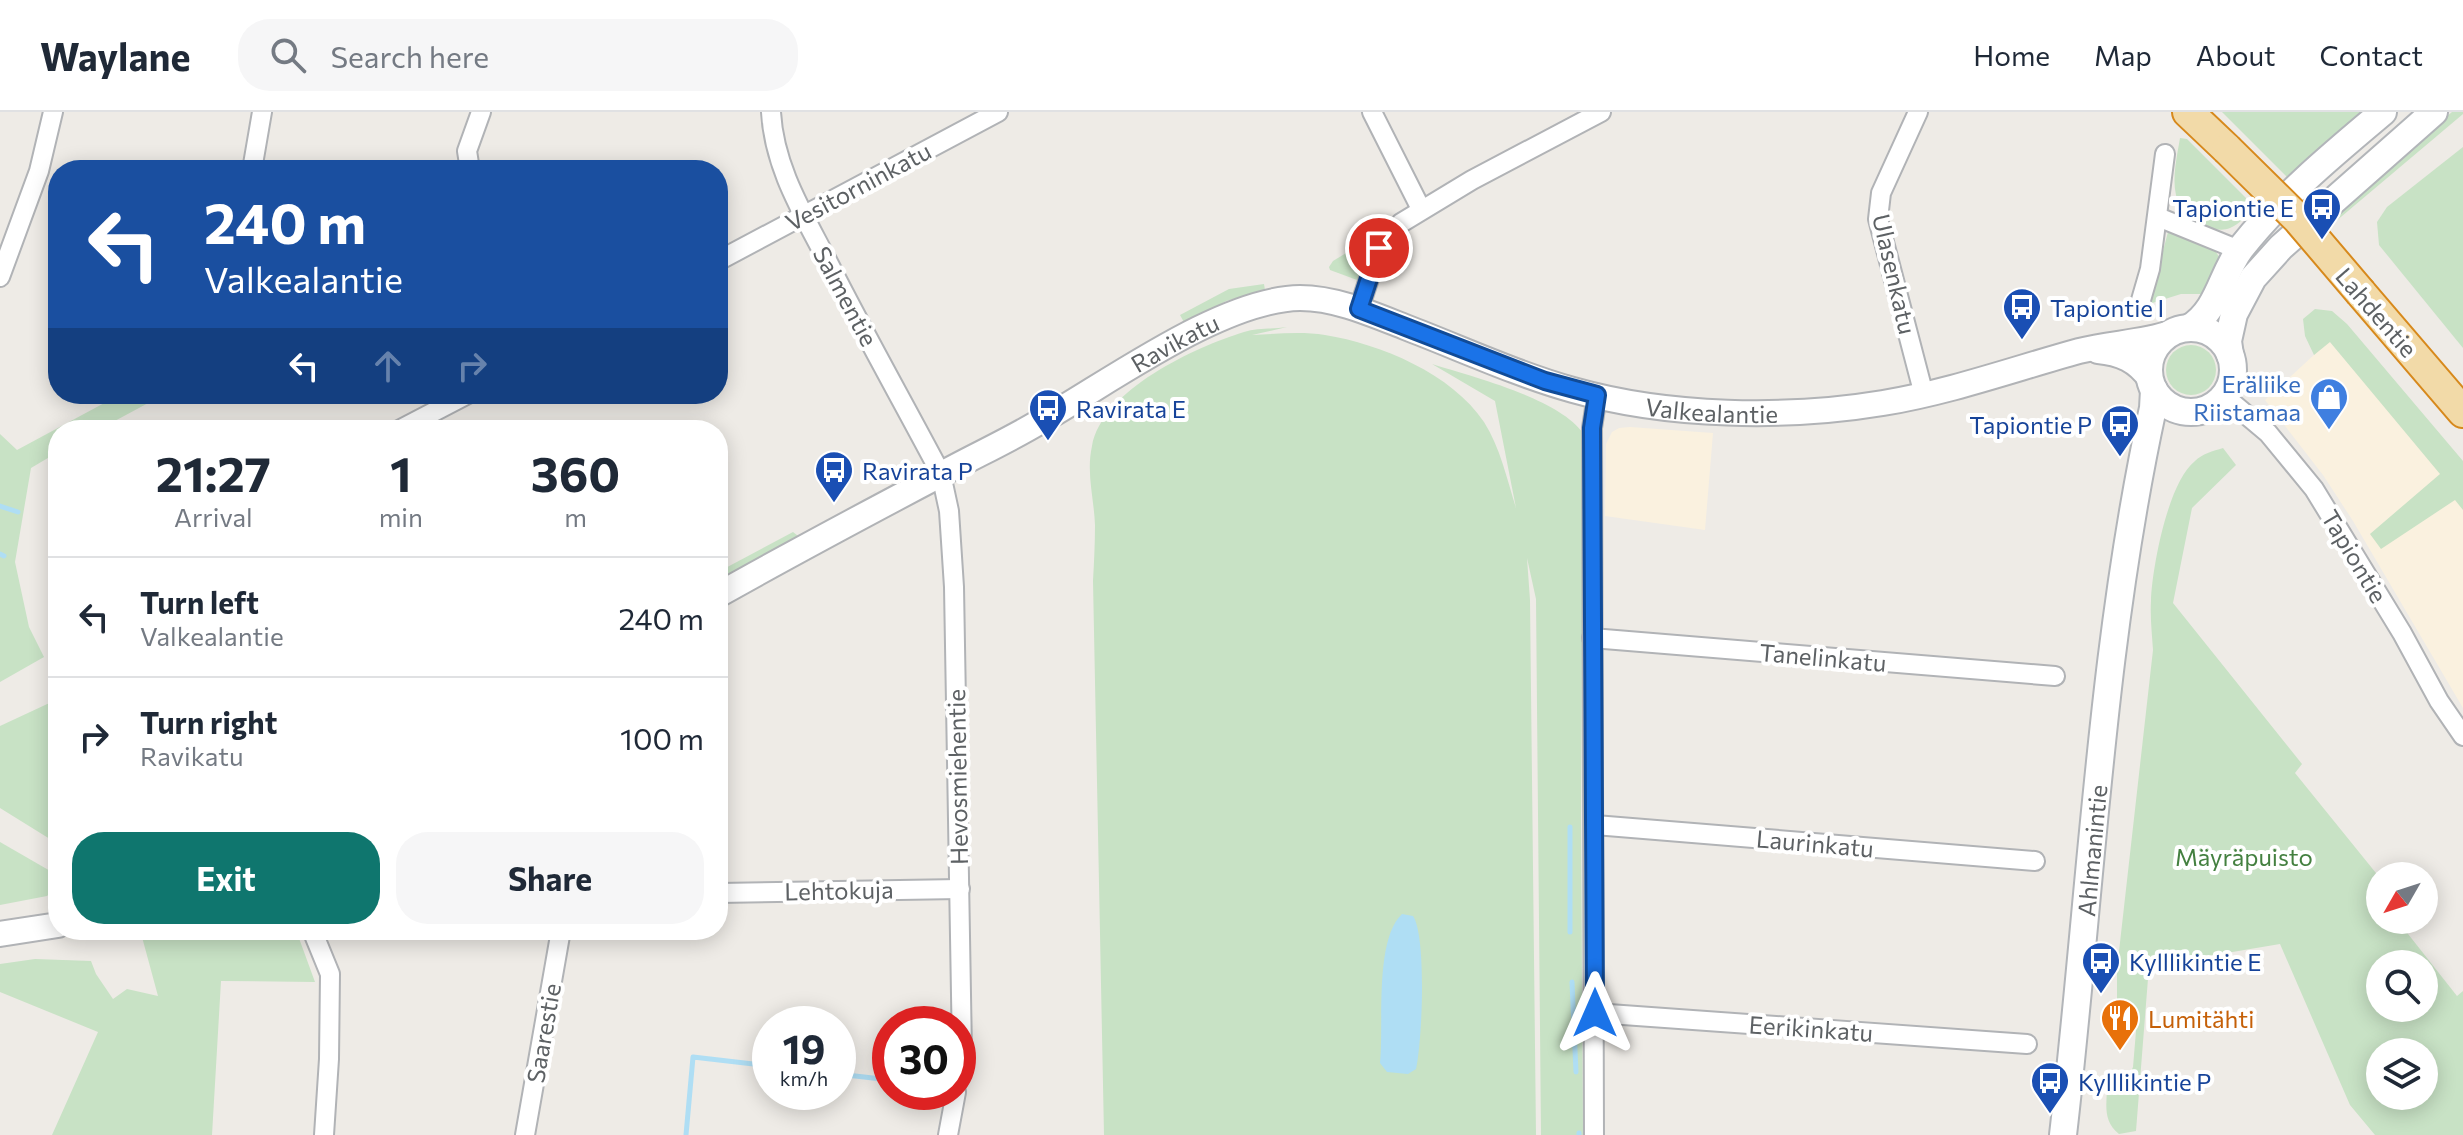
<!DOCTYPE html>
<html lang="en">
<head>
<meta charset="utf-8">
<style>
  :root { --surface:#fff; --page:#f6f6f7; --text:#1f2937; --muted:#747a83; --line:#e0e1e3; --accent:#0f766e }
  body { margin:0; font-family:Commissioner,sans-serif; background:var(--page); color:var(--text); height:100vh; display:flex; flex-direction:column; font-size:30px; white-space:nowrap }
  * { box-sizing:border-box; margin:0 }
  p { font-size:26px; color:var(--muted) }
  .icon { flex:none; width:44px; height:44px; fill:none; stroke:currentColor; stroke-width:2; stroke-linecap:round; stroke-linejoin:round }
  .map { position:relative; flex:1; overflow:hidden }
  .side { position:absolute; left:48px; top:308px; width:680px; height:520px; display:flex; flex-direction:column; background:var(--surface); border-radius:32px; box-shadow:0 4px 20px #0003 }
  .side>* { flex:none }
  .hud { position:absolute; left:48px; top:48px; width:680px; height:244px; border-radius:32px; box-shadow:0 4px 20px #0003; background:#1a4fa0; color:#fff; overflow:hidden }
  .needle { width:52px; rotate:231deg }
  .controls { position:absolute; left:2366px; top:750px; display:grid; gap:16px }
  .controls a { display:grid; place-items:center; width:72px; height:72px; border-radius:50%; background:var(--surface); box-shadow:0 4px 20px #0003; font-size:40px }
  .speed { position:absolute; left:752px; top:894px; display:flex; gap:16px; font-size:40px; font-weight:700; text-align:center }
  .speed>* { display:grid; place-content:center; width:104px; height:104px; border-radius:50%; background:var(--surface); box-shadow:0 4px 20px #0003; line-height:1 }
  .speed small { font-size:20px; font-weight:400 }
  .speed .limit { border:12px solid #d22; background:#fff; color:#111 }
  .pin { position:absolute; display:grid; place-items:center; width:68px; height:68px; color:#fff; margin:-34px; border:4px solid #fff; border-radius:50%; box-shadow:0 2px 8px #0007 }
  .me { position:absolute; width:88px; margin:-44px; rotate:0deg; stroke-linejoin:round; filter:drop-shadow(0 0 6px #0008) }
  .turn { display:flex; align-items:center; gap:28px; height:168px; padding:0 24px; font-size:36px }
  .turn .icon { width:104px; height:104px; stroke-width:2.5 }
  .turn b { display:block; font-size:56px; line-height:68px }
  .lanes { display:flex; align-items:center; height:76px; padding:0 24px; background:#0003; justify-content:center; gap:40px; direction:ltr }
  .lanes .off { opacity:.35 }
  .eta { display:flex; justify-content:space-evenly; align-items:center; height:136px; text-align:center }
  .eta b { font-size:48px; font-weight:700; line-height:56px }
  .cta { display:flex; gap:16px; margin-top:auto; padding:16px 24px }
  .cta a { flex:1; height:92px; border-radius:32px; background:var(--accent); color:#fff; font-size:32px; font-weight:700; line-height:92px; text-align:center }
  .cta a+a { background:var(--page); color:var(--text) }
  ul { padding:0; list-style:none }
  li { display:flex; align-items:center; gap:24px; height:120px; padding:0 24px; border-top:2px solid var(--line) }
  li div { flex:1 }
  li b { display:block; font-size:30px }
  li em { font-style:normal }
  header { display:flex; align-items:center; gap:48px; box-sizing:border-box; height:112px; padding:0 40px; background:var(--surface); border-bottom:2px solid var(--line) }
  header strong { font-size:38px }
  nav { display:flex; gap:44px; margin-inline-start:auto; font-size:28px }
  .search { width:560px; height:72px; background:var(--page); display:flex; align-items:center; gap:20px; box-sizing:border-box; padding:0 28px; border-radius:32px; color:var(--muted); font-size:30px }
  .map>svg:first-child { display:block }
  .commercial { fill:#faf1df }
  .green { fill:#c8e2c5; fill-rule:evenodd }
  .water { fill:#afdef4 }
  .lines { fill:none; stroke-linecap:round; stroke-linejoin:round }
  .stream { stroke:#afdef4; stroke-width:5 }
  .minor-casing { stroke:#b1b3b6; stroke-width:22 }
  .tertiary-casing { stroke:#b1b3b6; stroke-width:28 }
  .secondary-casing { stroke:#b2b5b9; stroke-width:30 }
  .trunk-casing { stroke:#d7891c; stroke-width:34 }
  .minor { stroke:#fff; stroke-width:18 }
  .tertiary { stroke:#fff; stroke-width:24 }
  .secondary { stroke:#fff; stroke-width:26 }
  .trunk { stroke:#f2daa8; stroke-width:30 }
  .trunk-bridge-casing { stroke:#d7891c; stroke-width:34; stroke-linecap:butt }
  .trunk-bridge { stroke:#f2daa8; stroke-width:30 }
  .route-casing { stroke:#114b97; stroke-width:20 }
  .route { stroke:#1a73e8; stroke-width:14 }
  .labels { text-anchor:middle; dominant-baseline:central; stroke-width:8; stroke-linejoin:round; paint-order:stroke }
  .street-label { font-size:24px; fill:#5d6164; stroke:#fff }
  .transit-label { font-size:24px; fill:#164399; stroke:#fff; text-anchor:start }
  .shop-label { font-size:24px; fill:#366cbe; stroke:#fff; text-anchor:end }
  .park-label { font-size:24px; fill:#448040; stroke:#fff }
  .food-label { font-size:24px; fill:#c56008; stroke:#fff; text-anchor:start }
</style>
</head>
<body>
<header>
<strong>Waylane</strong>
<div class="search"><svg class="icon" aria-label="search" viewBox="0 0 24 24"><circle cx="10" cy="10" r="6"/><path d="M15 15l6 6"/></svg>Search here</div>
<nav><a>Home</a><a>Map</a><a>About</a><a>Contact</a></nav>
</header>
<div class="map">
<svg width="2463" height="1023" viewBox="0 0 2463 1023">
  <rect width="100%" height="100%" fill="#eeebe6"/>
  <g class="commercial">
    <polygon points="2329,229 2463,385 2463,596 2353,409 2323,363 2265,288"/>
    <polygon points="1630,315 1713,321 1705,418 1605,404 1606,332 1612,320 1619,316"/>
  </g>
  <g class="green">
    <polygon points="2222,0 2364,0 2288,66"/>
    <polygon points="2452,0 2463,0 2463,2 2329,115 2323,108"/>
    <path d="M2180,26l7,1 62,62 4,6c-7,9 -13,17 -23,21 -19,8 -50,-15 -54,-33 -4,-18 1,-39 4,-57z"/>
    <polygon points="2463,35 2463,236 2379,133 2377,110 2387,95"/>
    <polygon points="2180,118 2216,140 2221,148 2207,182 2181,182 2149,192 2168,120"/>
    <polygon points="1374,124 1357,168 1330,158 1329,155 1333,149"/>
    <polygon points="1264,172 1265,178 1226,189 1185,212 1180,203 1229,177"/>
    <polygon points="2315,197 2332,199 2347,212 2463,349 2463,398 2455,388 2381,437 2370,422 2440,362 2330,230 2314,243 2305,224 2303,207"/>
    <path d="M1287,215l-35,8c24,-1 49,-4 73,0 56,9 127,39 159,87 16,25 23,57 32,86l-21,-107 -63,-37c41,13 126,34 151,69l-2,384 2,318h-42l-5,-536 -9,-41 3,42 6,535h-432l-11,-554c1,-19 2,-37 2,-56 -1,-27 -9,-52 -3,-79 10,-56 103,-99 152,-114 13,-4 29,-3 43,-5z"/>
    <circle cx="2191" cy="258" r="25"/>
    <polygon points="121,282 165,282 98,318 58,318 58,340 31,356 15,450 29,515 44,545 0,570 0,322 17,338"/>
    <path d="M2223,336l13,17 -44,43 -19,95 129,161 -7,9 85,105v13l-4,3 4,5v21h17l60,76 6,-5v144h-88l-25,-30 -70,-161 -131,22 -13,165 -17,3c-15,-12 -13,-26 -12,-44l20,-9 6,-14 3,-36 -19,-3v-59l36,-319c-1,-16 -3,-33 -2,-49 1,-33 17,-119 44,-140 7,-7 18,-10 28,-13zM2380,852h44v44h-44zM2380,940h44v44h-44z"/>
    <polygon points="793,420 798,424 718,469 718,460"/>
    <polygon points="58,587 58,732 0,696 0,614"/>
    <polygon points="0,730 52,760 58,767 58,774 47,784 0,793"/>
    <polygon points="155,818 296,818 315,870 221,869 212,1023 52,1023 98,920 0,880 0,852 35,847 91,849 96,862 113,887 127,877 158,884 142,825"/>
  </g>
  <path class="water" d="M1402,802l11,2c14,21 9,127 3,153l-8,5 -21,-2 -7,-9c4,-37 -6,-123 22,-149z"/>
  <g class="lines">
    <g class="stream">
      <polyline points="0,394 18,400"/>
      <polyline points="0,442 4,444"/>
      <polyline points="1570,820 1570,715"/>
      <polyline points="1572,870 1576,960"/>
      <polyline points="838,962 890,968"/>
      <polyline points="1579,1021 1579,1023"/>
      <polyline points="686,1023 693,945 770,954"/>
    </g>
    <defs>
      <g id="minor">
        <path d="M771,0c3,56 33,103 58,152 36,71 75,140 112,210l8,37 5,76 8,465 -4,28"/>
        <polyline points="1372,0 1421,97"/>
        <polyline points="1918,0 1881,81 1878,107 1924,283"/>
        <polyline points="252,58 262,0"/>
        <polyline points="470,58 467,39 481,0"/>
        <polyline points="2158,105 2239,138"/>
        <polyline points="718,149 998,0"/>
        <polyline points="0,165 39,59 53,0"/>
        <polyline points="2141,188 2150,157 2165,42"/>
        <polyline points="1359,197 1379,136 1401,111 1472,68 1601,0"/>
        <polyline points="2224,284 2268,321 2314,377 2402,521 2439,589 2463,624"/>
        <polyline points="399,318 468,282"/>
        <polyline points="1592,526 2055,564"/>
        <polyline points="1595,713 2035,749"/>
        <polyline points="718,781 960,777"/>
        <polyline points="312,818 330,862 329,947 324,1023"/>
        <polyline points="1595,901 2027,932"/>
        <polyline points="525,1023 561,818"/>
        <polyline points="948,1023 956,980"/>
        <polyline points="1594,1023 1592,316 1597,283"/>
      </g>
      <g id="tertiary">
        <path d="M2098,239c23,2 39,10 52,28"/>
        <path id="s1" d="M718,483c73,-41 146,-80 220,-119 34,-19 70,-35 103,-55 69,-39 181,-122 259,-123 36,0 72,16 105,29 55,21 111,47 168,63 95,27 213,29 310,13 67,-11 131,-34 196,-52 31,-8 62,-8 92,-18"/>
        <polyline points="0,822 58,813"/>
      </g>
      <g id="secondary">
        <path d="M2189,216c30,-18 32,-54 52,-80 41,-52 92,-94 142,-136"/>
        <circle cx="2191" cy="258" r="42"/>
        <polyline points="2230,243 2228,229 2234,202 2253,166 2281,135 2434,0"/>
        <path id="s2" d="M2063,1023c28,-242 38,-489 90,-727l1,-18"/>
      </g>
      <g id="trunk">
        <polyline points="2188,0 2227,37"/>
        <polyline points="2361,181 2463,300"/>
      </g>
    </defs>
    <use href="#minor" class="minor-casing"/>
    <use href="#tertiary" class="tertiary-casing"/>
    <use href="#secondary" class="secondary-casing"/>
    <use href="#trunk" class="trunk-casing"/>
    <use href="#minor" class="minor"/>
    <use href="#tertiary" class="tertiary"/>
    <use href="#secondary" class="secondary"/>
    <use href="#trunk" class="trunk"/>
    <defs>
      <polyline id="trunk-bridge" points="2227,37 2298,107 2361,181"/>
    </defs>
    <use href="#trunk-bridge" class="trunk-bridge-casing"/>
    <use href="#trunk-bridge" class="trunk-bridge"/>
  </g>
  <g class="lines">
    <defs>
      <polyline id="route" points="1379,136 1359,197 1545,269 1597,283 1592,316 1595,901"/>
    </defs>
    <use href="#route" class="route-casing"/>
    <use href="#route" class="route"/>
  </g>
  <defs>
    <symbol id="bus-pin" viewBox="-11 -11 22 30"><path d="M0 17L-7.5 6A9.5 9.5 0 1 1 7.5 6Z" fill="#1a4fb4" stroke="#fff"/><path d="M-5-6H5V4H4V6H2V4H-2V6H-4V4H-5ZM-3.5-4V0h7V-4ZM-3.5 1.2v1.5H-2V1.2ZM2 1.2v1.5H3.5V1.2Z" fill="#fff"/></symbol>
    <symbol id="shop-pin" viewBox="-11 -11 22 30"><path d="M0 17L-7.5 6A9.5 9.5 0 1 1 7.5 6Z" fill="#3f7fe0" stroke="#fff"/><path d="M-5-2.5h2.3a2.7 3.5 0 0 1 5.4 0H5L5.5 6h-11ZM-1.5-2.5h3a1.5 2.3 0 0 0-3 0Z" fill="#fff"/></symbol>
    <symbol id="restaurant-pin" viewBox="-11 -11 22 30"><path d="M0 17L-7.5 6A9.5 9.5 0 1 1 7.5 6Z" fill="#e8710a" stroke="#fff"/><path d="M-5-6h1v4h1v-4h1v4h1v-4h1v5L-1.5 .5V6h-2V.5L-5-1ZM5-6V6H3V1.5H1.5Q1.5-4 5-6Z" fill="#fff"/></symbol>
  </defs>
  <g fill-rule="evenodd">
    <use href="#bus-pin" x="2300" y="73" width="44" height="60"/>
    <use href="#bus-pin" x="2000" y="173" width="44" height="60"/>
    <use href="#shop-pin" x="2307" y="263" width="44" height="60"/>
    <use href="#bus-pin" x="1026" y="274" width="44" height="60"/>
    <use href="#bus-pin" x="2098" y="290" width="44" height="60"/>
    <use href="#bus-pin" x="812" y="336" width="44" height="60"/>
    <use href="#bus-pin" x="2079" y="827" width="44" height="60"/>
    <use href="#restaurant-pin" x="2098" y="884" width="44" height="60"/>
    <use href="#bus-pin" x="2028" y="947" width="44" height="60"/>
  </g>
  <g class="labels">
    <g class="street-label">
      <text transform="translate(858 74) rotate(-28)">Vesitorninkatu</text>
      <text transform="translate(1895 162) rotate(77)">Ulasenkatu</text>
      <text transform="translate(846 184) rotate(62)">Salmentie</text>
      <text transform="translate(2377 200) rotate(49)">Lahdentie</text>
      <text stroke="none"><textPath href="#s1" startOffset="522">Ravikatu</textPath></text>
      <text stroke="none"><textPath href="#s1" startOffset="1086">Valkealantie</textPath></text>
      <text transform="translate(2355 444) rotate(59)">Tapiontie</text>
      <text transform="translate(1823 545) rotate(5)">Tanelinkatu</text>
      <text transform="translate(957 665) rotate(-91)">Hevosmiehentie</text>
      <text transform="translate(1815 731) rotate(5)">Laurinkatu</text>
      <text stroke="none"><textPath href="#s2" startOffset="286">Ahlmanintie</textPath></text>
      <text transform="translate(839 778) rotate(-1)">Lehtokuja</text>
      <text transform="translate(1811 916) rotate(4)">Eerikinkatu</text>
      <text transform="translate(543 921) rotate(-80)">Saarestie</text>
    </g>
    <g class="transit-label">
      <text x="2294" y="95" text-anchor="end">Tapiontie E</text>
      <text x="2050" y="195">Tapiontie I</text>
      <text x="1076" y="296">Ravirata E</text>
      <text x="2092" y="312" text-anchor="end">Tapiontie P</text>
      <text x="862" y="358">Ravirata P</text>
      <text x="2129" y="849">Kylllikintie E</text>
      <text x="2078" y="969">Kylllikintie P</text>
    </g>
    <g class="shop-label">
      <text x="2301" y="271">Eräliike<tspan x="2301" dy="28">Riistamaa</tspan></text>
    </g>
    <g class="park-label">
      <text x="2244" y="744">Mäyräpuisto</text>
    </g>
    <g class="food-label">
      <text x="2148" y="906">Lumitähti</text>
    </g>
  </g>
</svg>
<div class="controls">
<a><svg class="needle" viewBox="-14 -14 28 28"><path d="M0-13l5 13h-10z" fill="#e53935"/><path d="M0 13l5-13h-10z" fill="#747a83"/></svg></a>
<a><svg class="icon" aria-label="search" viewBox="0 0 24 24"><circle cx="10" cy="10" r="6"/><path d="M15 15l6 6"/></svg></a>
<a><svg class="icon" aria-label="layers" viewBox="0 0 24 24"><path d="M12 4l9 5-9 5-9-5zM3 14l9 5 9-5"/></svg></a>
</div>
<div class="speed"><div>19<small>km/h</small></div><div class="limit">30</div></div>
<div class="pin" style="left:1379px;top:136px;background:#d93025"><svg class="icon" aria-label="arrive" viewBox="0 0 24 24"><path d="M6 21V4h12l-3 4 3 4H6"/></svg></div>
<svg class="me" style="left:1595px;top:901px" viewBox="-20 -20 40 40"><path d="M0-17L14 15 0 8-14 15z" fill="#1a73e8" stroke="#fff" stroke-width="4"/></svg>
<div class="hud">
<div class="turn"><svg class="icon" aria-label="left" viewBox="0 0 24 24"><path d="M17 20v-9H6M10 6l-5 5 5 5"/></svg><div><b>240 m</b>Valkealantie</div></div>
<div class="lanes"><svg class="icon" aria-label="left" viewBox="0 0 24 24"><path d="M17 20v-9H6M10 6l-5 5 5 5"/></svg><svg class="icon off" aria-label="ahead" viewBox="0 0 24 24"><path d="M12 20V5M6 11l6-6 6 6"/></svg><svg class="icon off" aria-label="right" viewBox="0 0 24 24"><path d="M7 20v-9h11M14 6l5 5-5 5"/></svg></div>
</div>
<section class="side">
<div class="eta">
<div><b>21:27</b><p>Arrival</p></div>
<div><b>1</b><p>min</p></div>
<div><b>360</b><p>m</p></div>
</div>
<ul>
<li><svg class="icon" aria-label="left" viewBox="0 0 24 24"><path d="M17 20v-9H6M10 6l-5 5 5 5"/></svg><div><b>Turn left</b><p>Valkealantie</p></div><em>240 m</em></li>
<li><svg class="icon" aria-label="right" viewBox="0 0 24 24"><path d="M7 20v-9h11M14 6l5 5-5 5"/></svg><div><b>Turn right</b><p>Ravikatu</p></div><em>100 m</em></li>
</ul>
<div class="cta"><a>Exit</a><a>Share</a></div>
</section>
</div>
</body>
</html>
